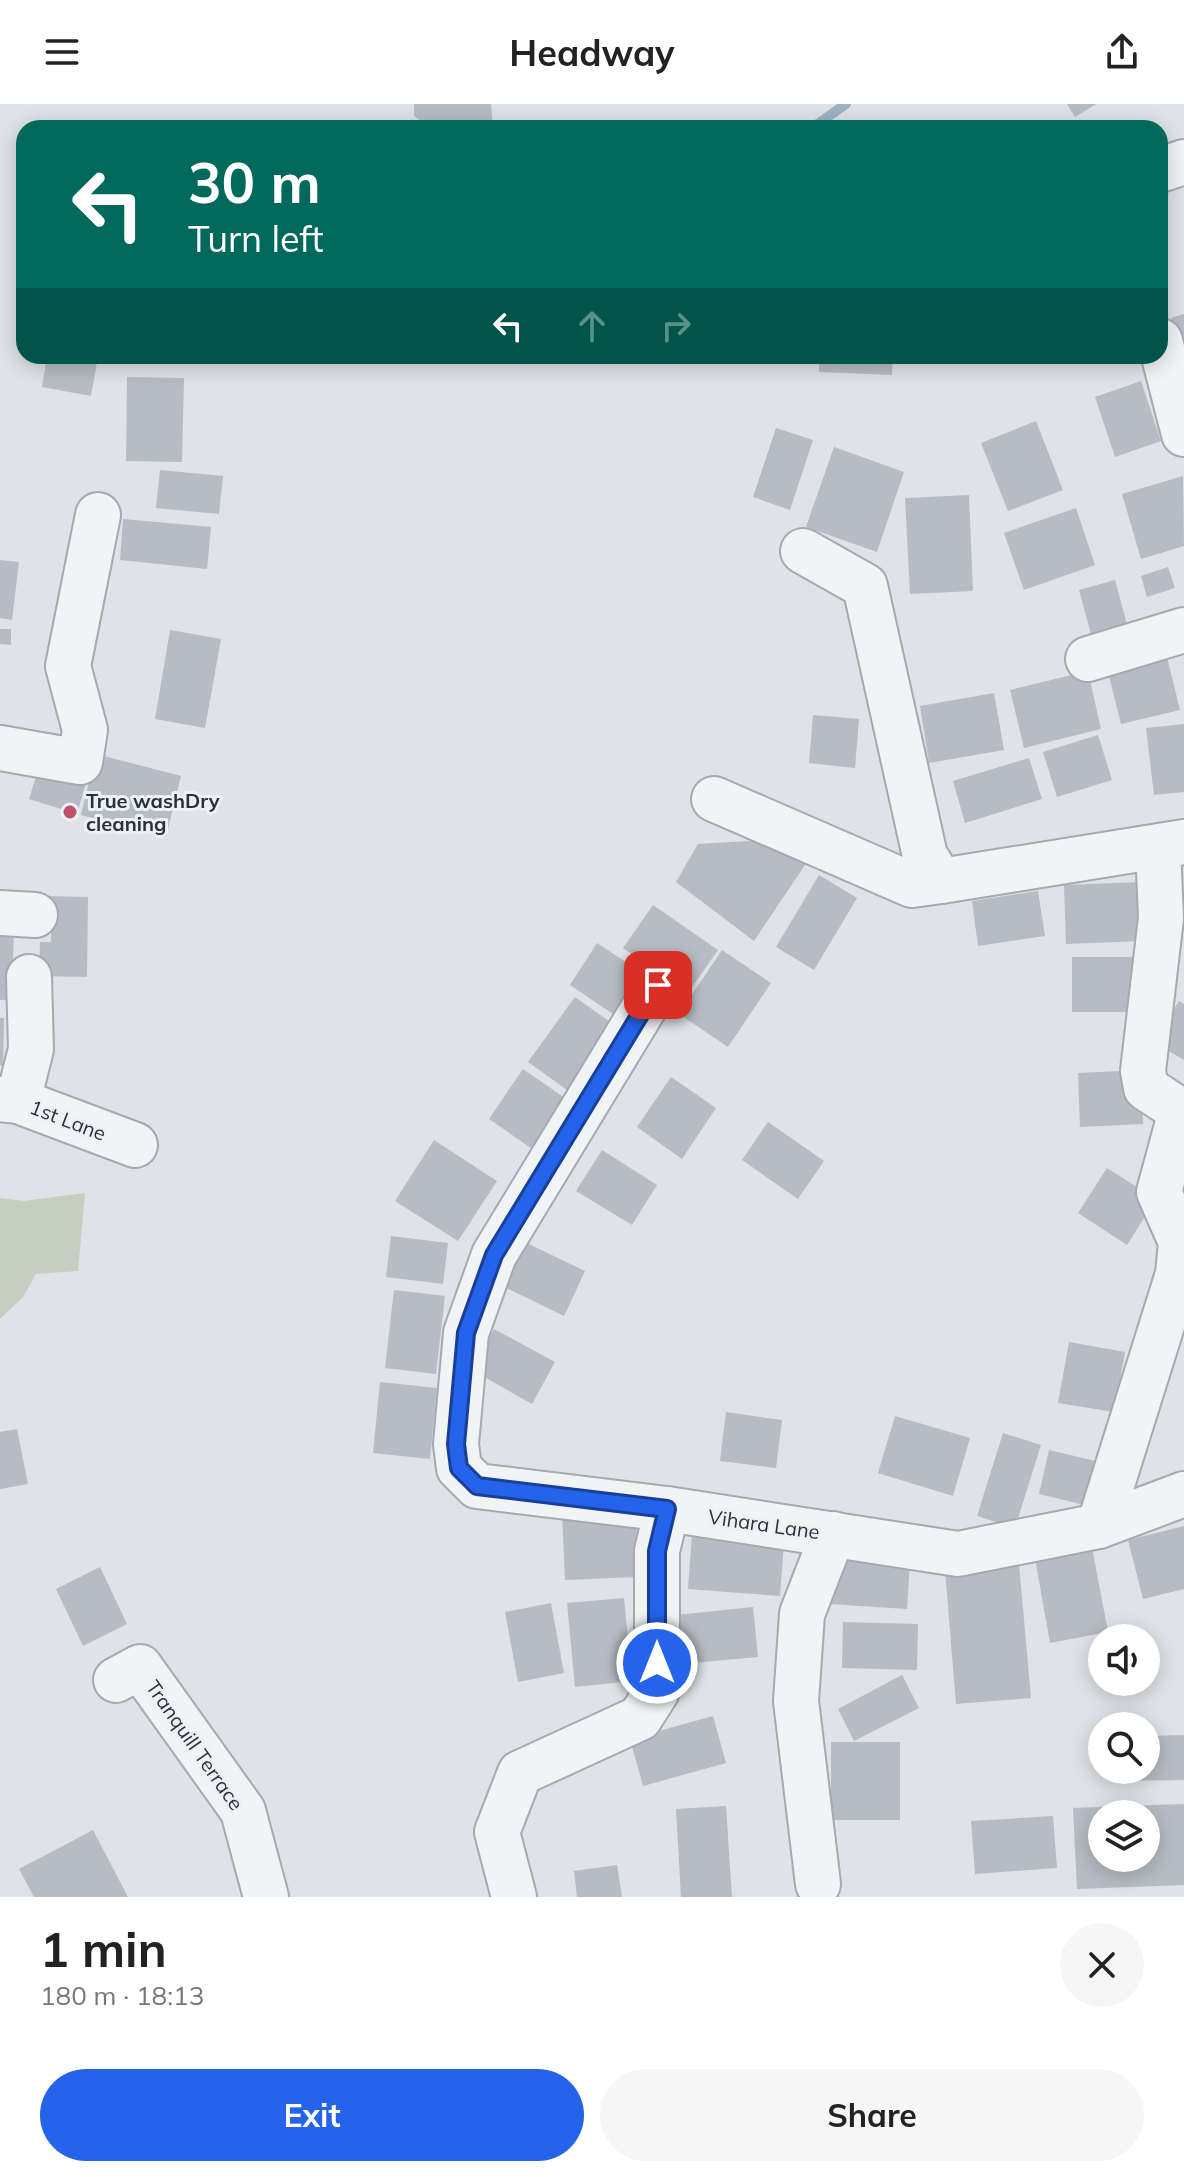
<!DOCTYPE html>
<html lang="en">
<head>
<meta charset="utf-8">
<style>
  :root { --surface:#fff; --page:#f6f6f6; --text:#222; --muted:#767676; --accent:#2563eb }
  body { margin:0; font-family:Mulish,sans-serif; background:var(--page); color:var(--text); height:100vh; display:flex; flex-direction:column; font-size:30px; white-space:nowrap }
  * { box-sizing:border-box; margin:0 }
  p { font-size:26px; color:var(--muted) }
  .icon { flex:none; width:44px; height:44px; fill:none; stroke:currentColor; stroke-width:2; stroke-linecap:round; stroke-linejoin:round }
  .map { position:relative; height:1793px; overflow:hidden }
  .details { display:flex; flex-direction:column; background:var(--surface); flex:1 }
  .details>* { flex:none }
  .banner { position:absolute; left:16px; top:16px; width:1152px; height:244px; border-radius:24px; box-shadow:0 4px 20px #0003; background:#00695c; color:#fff; overflow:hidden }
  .fabs { position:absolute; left:1088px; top:1520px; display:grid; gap:16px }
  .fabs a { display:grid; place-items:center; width:72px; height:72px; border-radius:50%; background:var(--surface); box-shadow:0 4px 20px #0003; font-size:40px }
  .pin { position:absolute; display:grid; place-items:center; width:68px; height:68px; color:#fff; margin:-34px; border-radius:16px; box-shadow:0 4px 12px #0006 }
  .me { position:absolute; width:88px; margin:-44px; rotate:0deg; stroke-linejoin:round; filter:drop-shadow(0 0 6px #0008) }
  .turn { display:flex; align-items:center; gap:28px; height:168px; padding:0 40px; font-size:36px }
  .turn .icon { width:104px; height:104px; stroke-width:2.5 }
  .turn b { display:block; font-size:56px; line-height:68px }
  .lanes { display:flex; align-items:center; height:76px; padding:0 40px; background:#0003; justify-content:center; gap:40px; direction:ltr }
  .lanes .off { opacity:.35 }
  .round { display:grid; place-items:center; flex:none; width:84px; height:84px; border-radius:42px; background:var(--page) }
  .summary { display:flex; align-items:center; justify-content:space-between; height:136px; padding:0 40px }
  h1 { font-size:48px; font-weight:700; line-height:60px }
  .button { display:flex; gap:16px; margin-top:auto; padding:16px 40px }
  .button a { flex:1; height:92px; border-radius:48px; background:var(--accent); color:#fff; font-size:32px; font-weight:700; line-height:92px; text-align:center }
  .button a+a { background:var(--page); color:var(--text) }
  header { display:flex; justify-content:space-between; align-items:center; height:104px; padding:0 40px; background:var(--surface); font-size:36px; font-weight:700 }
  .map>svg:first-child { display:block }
  .green { fill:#c5cfc1 }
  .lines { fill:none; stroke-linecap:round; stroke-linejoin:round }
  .stream { stroke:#9db2c3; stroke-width:10 }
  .building { fill:#b6bcc3; fill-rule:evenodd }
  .minor-casing { stroke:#a5a9b0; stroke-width:48 }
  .minor { stroke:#f1f3f5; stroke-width:44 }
  .route-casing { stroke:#184099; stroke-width:20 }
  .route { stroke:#2563eb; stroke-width:14 }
  .poi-dot { fill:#bf5069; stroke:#eef1f4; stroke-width:3 }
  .labels { text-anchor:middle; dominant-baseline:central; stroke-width:6; stroke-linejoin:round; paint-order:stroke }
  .poi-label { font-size:20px; font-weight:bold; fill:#29313c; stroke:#eef1f4; text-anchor:start }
  .street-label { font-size:20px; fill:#29313c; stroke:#eef1f4 }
</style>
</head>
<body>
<header><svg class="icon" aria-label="menu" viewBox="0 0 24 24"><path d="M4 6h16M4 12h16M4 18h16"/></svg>Headway<svg class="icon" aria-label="share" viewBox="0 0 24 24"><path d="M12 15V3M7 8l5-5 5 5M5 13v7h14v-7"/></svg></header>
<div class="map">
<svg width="1184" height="1793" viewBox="0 0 1184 1793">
  <rect width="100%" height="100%" fill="#dfe2e6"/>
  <polygon class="green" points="85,1089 78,1167 36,1170 23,1193 0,1215 0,1094 24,1097"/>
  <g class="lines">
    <polyline class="stream" points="812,24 846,0"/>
  </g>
  <g class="building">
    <polygon points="414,0 491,0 493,23 432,24 414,12"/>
    <polygon points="1067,0 1096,0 1075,13"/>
    <polygon points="1184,210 1184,255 1183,255 1171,214"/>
    <polygon points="47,252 98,252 91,292 42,283"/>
    <polygon points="819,252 893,252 892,271 819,268"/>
    <polygon points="127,273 184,274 182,358 126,357"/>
    <polygon points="1141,277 1161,337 1115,353 1095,293"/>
    <polygon points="1036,317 1063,386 1008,407 981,339"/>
    <polygon points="776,324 813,336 790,406 753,393"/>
    <polygon points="834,343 904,368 877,448 806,423"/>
    <polygon points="160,366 223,372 219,410 156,404"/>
    <polygon points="1183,372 1184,442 1141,455 1122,390"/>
    <polygon points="969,391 973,487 910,490 905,394"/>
    <polygon points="1076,404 1095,461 1024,486 1004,429"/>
    <polygon points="123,415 211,423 207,465 120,456"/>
    <polygon points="0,456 19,458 12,516 0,514"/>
    <polygon points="1168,463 1175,484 1147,493 1141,472"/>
    <polygon points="1115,476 1128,524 1092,534 1079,486"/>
    <polygon points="0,525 11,525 11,541 0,540"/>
    <polygon points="170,526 221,535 205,624 155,615"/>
    <polygon points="1165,545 1180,606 1121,620 1106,560"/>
    <polygon points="1088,567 1101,625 1024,644 1010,586"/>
    <polygon points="994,589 1004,646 929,659 920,602"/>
    <polygon points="813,611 859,615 855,664 809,659"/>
    <polygon points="1184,620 1184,688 1154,691 1146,624"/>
    <polygon points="1098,631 1112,676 1057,693 1043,648"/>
    <polygon points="96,650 181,672 166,733 81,711"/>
    <polygon points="1029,654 1042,695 965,719 953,677"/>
    <polygon points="40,660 87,675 77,710 29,695"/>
    <polygon points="770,736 807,758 754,837 676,778 698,740"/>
    <polygon points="819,771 857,794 814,866 776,843"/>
    <polygon points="1141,778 1143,837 1066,840 1064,781"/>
    <polygon points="1038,787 1045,832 978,842 972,797"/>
    <polygon points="46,792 88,793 87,873 39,872 40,838 51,838 51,826 46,826"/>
    <polygon points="653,801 718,846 688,889 623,844"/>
    <polygon points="0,818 14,818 12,896 0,896"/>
    <polygon points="597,839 653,876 625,918 570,881"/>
    <polygon points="722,846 771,879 728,943 679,910"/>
    <rect x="1072" y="853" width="69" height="55"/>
    <polygon points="575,893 623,927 577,993 528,958"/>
    <polygon points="1179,897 1184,900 1184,956 1154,938"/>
    <polygon points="0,914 4,914 3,962 0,961"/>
    <polygon points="523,965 575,1001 541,1051 489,1015"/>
    <polygon points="1141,966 1143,1020 1080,1023 1078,969"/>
    <polygon points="671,973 716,1004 682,1055 637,1023"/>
    <polygon points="768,1018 824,1057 798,1095 742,1056"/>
    <polygon points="434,1036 497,1077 458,1137 395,1097"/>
    <polygon points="602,1046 657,1081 632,1121 576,1087"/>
    <polygon points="1107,1064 1156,1095 1127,1141 1078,1109"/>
    <polygon points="508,1130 585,1167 564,1212 486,1174"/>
    <polygon points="391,1132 448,1139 443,1180 386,1173"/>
    <polygon points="394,1186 445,1192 436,1270 385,1264"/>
    <polygon points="494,1225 555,1258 532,1300 472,1266"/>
    <polygon points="1069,1238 1125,1248 1114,1308 1058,1299"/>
    <polygon points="380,1278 437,1284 430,1355 373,1349"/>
    <polygon points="726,1308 782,1316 776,1364 720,1357"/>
    <polygon points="895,1312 970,1334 953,1392 878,1369"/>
    <polygon points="17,1325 28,1380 0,1385 0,1328"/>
    <polygon points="1003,1329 1041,1341 1015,1424 977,1412"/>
    <polygon points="1049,1346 1104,1359 1093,1403 1039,1390"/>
    <polygon points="636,1405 638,1473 565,1476 562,1408"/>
    <polygon points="693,1418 785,1426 780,1492 688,1485"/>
    <polygon points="1184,1422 1184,1485 1143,1495 1128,1436"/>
    <polygon points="833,1437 911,1443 907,1505 829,1500"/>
    <polygon points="1092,1443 1108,1528 1050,1539 1035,1454"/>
    <polygon points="1019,1460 1031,1594 956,1600 945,1466"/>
    <polygon points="100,1463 127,1520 83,1542 56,1485"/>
    <polygon points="624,1494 632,1577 575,1583 567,1499"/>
    <polygon points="551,1499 564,1569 518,1578 505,1508"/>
    <polygon points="753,1503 758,1553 682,1560 677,1511"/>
    <polygon points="843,1518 918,1520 917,1566 842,1564"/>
    <polygon points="902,1571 919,1604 854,1637 838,1605"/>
    <polygon points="713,1612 726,1659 643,1682 630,1635"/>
    <polygon points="1184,1631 1184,1676 1121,1677 1121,1666 1146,1666 1146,1632"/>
    <rect x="831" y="1638" width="69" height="78"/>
    <path d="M1184,1700v81l-107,4 -4,-81zM1102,1710h44v44h-44z"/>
    <polygon points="726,1702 732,1793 681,1793 676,1705"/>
    <polygon points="1053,1712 1057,1764 975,1770 971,1717"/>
    <polygon points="93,1726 128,1793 34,1793 19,1765"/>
    <polygon points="617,1761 622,1793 577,1793 574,1767"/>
  </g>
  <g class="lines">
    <defs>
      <g id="minor">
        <polyline points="1160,66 1184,58"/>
        <polyline points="1160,237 1184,330"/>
        <polyline points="803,447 865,482 925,752 941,777 1184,738"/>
        <polyline points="1088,555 1184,526"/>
        <polyline points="0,644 80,658 85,626 68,562 98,411"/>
        <polyline points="714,695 912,781 941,777"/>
        <polyline points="0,809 35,811"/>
        <polyline points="658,881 494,1151 466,1229 456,1340 459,1364 477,1382 667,1405"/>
        <polyline points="0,995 18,997 135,1041"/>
        <polyline points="18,997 31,945 29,873"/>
        <polyline points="1099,1422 1178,1170 1181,1138 1159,1088 1181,1007 1146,984 1143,967 1161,814 1158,743"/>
        <polyline points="116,1576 140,1563 243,1707 266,1793"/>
        <polyline points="818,1780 796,1597 802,1510 833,1430"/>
        <polyline points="514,1793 497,1728 520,1669 640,1614 657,1587 657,1447 667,1405 958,1450 1099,1422 1184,1390"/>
      </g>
    </defs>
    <use href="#minor" class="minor-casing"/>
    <use href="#minor" class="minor"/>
  </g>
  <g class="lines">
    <defs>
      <polyline id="route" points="657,1559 657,1447 667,1405 477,1382 459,1364 456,1340 466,1229 494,1151 658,881"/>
    </defs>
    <use href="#route" class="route-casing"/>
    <use href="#route" class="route"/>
  </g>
  <circle class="poi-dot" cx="70" cy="708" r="8"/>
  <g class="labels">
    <g class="poi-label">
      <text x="86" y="696">True washDry<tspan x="86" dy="23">cleaning</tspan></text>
    </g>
    <g class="street-label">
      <text transform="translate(68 1016) rotate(21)">1st Lane</text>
      <text transform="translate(764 1420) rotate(8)">Vihara Lane</text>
      <text transform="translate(195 1641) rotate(55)">Tranquill Terrace</text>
    </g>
  </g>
</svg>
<div class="fabs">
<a><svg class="icon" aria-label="sound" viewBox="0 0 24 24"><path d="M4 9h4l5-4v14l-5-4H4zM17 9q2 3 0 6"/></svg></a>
<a><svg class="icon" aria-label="search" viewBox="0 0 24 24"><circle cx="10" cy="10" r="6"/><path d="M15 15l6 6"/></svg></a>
<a><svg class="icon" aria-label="layers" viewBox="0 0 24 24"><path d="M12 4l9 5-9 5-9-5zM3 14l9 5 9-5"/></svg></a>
</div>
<div class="pin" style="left:658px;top:881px;background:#d93025"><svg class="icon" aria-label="arrive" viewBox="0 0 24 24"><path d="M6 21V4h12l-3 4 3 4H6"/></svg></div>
<svg class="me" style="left:657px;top:1559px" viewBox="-20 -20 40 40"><circle r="17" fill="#2563eb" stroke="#fff" stroke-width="3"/><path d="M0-11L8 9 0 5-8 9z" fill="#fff"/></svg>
<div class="banner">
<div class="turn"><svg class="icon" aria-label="left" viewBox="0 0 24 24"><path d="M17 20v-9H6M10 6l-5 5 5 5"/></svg><div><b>30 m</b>Turn left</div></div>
<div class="lanes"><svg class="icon" aria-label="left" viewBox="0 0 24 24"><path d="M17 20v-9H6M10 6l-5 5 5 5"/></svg><svg class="icon off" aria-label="ahead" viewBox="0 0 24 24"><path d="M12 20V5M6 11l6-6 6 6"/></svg><svg class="icon off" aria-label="right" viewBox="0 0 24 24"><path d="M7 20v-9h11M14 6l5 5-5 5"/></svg></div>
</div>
</div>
<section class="details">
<div class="summary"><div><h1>1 min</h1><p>180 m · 18:13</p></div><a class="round"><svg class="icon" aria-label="close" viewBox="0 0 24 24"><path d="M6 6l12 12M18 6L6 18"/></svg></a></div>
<div class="button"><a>Exit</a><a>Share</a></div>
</section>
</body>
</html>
